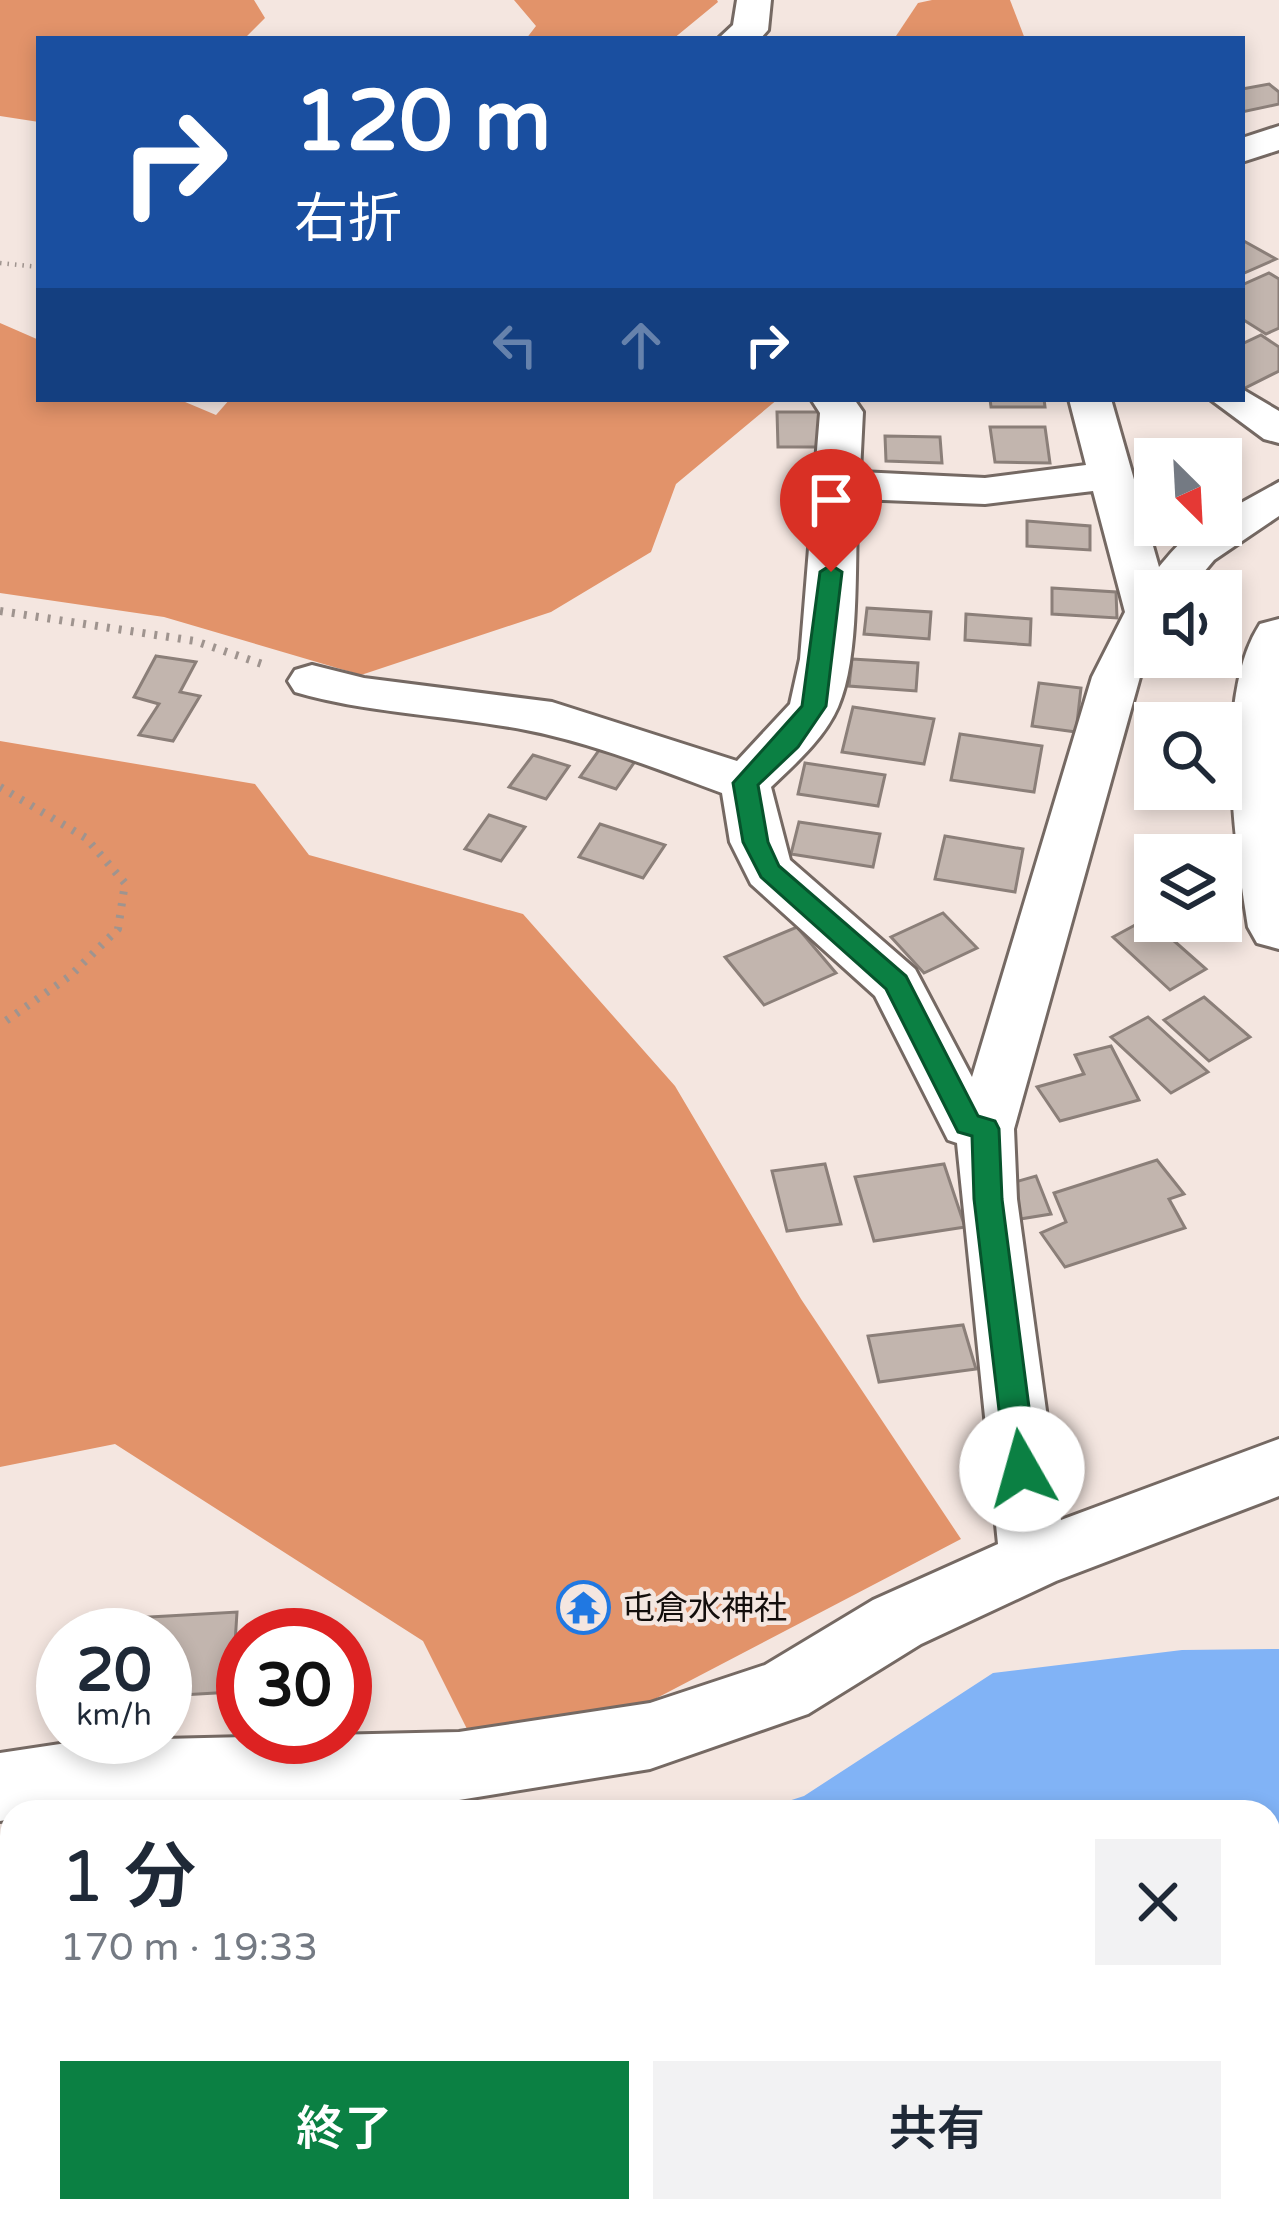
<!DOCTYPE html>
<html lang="ja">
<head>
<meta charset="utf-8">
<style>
  :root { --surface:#fff; --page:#f2f2f3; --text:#1f2937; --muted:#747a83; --accent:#0b8043 }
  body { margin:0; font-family:"Varela Round","Noto Sans JP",sans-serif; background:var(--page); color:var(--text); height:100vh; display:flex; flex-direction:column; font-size:45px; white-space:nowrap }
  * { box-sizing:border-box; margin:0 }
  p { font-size:39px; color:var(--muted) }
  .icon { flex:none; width:66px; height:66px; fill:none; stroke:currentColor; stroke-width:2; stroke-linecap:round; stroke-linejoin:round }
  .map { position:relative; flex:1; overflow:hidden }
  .panel { position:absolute; left:0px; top:1800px; width:1281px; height:423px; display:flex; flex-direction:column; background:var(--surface); border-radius:36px 36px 0 0; box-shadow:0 6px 18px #0003 }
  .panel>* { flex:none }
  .banner { position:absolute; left:36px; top:36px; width:1209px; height:366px; border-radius:0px; box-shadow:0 6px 18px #0003; background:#1a4fa0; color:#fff; overflow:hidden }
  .needle { width:78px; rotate:156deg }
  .fabs { position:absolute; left:1134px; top:438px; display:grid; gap:24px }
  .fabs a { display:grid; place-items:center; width:108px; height:108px; border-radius:0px; background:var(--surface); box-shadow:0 6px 18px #0003; font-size:60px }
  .speed { position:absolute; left:36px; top:1608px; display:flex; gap:24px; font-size:60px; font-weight:700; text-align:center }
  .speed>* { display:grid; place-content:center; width:156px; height:156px; border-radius:50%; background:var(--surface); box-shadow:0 6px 18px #0003; line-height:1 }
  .speed small { font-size:30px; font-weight:400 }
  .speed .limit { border:18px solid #d22; background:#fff; color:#111 }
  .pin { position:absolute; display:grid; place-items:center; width:102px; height:102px; color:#fff; margin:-123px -51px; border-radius:50% 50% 50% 0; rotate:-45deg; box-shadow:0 0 12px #0007 }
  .pin .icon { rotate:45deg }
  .me { position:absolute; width:132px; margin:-66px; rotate:353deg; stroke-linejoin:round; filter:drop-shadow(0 0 9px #0008) }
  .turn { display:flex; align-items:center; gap:42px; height:252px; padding:0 60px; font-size:54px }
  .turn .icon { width:156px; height:156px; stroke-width:2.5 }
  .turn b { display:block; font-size:84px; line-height:102px }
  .lanes { display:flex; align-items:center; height:114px; padding:0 60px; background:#0003; justify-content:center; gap:60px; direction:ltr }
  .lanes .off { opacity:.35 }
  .round { display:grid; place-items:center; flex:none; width:126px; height:126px; border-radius:0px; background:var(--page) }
  .overview { display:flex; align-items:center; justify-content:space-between; height:204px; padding:0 60px }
  h1 { font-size:72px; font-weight:600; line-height:90px }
  .primary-button { display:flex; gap:24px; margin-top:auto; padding:24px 60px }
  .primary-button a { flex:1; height:138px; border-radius:0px; background:var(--accent); color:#fff; font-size:48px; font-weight:600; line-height:138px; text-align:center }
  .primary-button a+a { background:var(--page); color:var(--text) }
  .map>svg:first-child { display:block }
  .forest { fill:#e2936a }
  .water { fill:#81b3f6 }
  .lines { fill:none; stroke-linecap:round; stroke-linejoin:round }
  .river { fill:#81b3f6; fill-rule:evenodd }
  .building { fill:#c2b5ae; stroke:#8b7f79; stroke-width:3 }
  .minor-casing { stroke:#756963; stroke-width:6 }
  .primary-casing { stroke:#756963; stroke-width:6 }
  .path-far1 { stroke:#9f948f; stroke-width:4.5; stroke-dasharray:1.5 6; stroke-linecap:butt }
  .path { stroke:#9f948f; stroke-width:8; stroke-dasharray:3 9; stroke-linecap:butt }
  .minor { fill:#fff; fill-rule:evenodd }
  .primary { fill:#fff; fill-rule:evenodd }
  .route { fill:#0b8043; stroke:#07532c; stroke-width:3 }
  .labels { text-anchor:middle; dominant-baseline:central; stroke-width:9; stroke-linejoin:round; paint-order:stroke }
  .poi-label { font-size:33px; fill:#130e0c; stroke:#f4e6e0; text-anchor:start }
</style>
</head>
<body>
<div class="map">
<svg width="1279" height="2222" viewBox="0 0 1279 2222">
  <rect width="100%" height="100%" fill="#f4e6e0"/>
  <g class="forest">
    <polygon points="0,0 254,0 265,18 244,39 39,39 39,122 0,116"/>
    <polygon points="514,0 717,0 718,2 673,39 526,39 536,26"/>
    <polygon points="932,0 1010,0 1025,39 894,39 918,3"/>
    <polygon points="0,323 39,340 39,399 178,399 216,415 230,399 778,399 676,484 651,552 551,612 361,675 164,617 0,593"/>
    <polygon points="0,741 255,784 309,855 523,914 675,1086 801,1299 961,1539 494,1783 423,1641 115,1444 0,1467"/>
  </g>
  <polygon class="water" points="1279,1649 1279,2222 712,2222 721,2211 1269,2211 1269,1812 754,1812 804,1796 993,1673 1182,1650"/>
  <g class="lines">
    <polygon class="river" points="146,2211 290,2211 285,2222 141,2222"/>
  </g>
  <g class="building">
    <polygon points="1269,84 1279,92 1279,104 1242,112 1242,89"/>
    <polygon points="1242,240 1276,259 1242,274"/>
    <polygon points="1269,273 1279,279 1279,328 1266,334 1242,319 1242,285"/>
    <polygon points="1261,335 1279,347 1279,371 1243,389 1242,344"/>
    <polygon points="990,399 1044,399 1045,407 991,407"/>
    <polygon points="777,412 832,412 833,447 778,447"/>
    <polygon points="990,427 1045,427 1050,463 995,462"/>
    <polygon points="885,436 940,437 942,463 886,461"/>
    <polygon points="1027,521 1090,526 1090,550 1027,546"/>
    <polygon points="1052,588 1116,592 1117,618 1052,614"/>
    <polygon points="867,608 931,612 929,639 864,634"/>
    <polygon points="966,614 1031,619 1030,645 965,640"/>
    <polygon points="156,656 196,662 180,692 200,696 173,741 139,735 159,704 134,697"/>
    <polygon points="852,659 918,663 916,691 849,686"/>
    <polygon points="1039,683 1081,688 1076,732 1032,726"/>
    <polygon points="853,707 934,719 924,764 842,752"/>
    <polygon points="960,734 1042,746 1034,792 951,780"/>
    <polygon points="602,746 638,757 616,789 580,777"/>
    <polygon points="533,755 569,766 546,799 509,787"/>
    <polygon points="805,763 885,775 878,806 798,794"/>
    <polygon points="489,815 525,827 501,861 465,849"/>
    <polygon points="799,822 880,834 873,867 791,854"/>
    <polygon points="600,824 665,845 643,878 579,857"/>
    <polygon points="945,836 1023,849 1015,892 935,879"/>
    <polygon points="943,913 977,948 924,973 891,937"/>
    <polygon points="1148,918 1206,969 1170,990 1113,937"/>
    <polygon points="797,927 836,973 764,1005 725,957"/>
    <polygon points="1204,997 1250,1037 1209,1061 1164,1020"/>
    <polygon points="1148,1017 1208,1072 1171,1093 1111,1037"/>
    <polygon points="1111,1046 1139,1100 1060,1121 1037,1087 1084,1074 1075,1055"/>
    <polygon points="1157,1160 1184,1194 1169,1199 1185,1228 1065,1267 1041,1233 1066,1222 1054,1193"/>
    <polygon points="825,1164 841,1224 787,1231 772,1171"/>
    <polygon points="944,1164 965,1227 874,1241 855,1177"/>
    <polygon points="1036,1176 1051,1214 1020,1219 1005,1185"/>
    <polygon points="963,1325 976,1369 879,1382 868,1336"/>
    <polygon points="237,1612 232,1692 165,1696 165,1635 114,1635 115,1619"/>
  </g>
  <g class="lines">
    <defs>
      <g id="minor">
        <polygon points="737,0 771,0 768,30 760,39 718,39 733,25"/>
        <polygon points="1279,126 1279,150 1242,162 1242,138"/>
        <polygon points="1242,389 1279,411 1279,443 1264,439 1210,399 1242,399"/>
        <path d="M811,399h43l9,13 -3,60 125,6 101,-13 -17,-66h42l48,168c18,-21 33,-42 62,-42v-11l58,-32v34l-65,44 -26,31h-33v56l-15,30 -126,452 3,70 44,321 218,-81v57l-223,85 -135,63 -113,70 -158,55 -191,31 -447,12v7l-12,2v-68l80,-12 379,-9 191,-29 115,-38 108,-65 125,-56 -41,-401 -9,-3 -73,-144 -124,-112 -21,-42 -8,-49c-65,-24 -129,-50 -196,-63 -78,-15 -155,-16 -231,-38l-7,-11 7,-11 17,-5 52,13 188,24 185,59 53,-57 10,-45 20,-246zM1093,491l32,121 -33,65 -120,400 -57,-108 -125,-109 -19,-73c24,-23 53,-48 67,-80 23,-53 16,-149 20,-208l127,5z"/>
      </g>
      <path id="primary" d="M1279,619v330l-22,-6 -9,-16c-13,-82 -35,-230 12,-303z"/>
    </defs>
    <use href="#minor" class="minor-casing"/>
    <use href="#primary" class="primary-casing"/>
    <polyline class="path-far1" points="0,263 39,267"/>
    <g class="path">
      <polyline points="0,611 195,641 265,665"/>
      <polyline points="0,787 86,838 125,883 118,929 70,976 0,1025"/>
    </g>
    <use href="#minor" class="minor"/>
    <use href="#primary" class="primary"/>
  </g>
  <polygon class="route" points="831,565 842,572 826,706 798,747 758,785 768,842 779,866 906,976 978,1116 995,1121 999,1129 1002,1199 1037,1469 1022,1483 1006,1469 974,1199 972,1136 958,1132 886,989 761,877 743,842 733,783 802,706 820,572"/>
  <defs>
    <symbol id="temple-ring" viewBox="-11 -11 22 22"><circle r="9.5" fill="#f4e6e0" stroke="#2078e2" stroke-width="1.5"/><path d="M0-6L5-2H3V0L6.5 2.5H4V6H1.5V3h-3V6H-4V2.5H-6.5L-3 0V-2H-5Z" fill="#2078e2"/></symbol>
  </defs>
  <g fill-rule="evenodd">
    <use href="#temple-ring" x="554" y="1578" width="59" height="59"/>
  </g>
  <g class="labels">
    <g class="poi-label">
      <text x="622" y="1608">屯倉水神社</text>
    </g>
  </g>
</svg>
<div class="fabs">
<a><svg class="needle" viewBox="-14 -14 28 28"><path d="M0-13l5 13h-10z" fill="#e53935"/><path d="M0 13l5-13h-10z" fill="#747a83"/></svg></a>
<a><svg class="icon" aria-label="sound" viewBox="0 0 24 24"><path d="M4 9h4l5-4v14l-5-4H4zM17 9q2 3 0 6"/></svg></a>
<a><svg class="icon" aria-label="search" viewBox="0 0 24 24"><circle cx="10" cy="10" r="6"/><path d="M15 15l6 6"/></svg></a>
<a><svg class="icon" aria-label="layers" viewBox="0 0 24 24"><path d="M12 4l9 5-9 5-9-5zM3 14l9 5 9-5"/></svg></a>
</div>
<div class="speed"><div>20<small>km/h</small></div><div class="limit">30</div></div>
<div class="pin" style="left:831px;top:572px;background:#d93025"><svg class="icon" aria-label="arrive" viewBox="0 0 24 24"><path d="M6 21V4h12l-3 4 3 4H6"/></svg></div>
<svg class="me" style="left:1022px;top:1469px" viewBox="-20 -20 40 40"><circle r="19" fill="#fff"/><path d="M0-13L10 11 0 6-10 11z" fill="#0b8043"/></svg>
<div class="banner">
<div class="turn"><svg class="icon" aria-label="right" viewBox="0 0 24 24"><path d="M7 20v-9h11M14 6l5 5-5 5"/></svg><div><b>120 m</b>右折</div></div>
<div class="lanes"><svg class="icon off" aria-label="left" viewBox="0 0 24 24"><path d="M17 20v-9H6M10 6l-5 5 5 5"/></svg><svg class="icon off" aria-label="ahead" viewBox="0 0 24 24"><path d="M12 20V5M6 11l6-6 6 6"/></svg><svg class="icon" aria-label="right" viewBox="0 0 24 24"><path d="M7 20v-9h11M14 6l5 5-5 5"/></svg></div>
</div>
<section class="panel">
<div class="overview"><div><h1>1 分</h1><p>170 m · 19:33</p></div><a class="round"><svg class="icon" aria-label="close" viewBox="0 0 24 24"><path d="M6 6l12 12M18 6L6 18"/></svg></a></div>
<div class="primary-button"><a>終了</a><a>共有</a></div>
</section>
</div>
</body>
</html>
